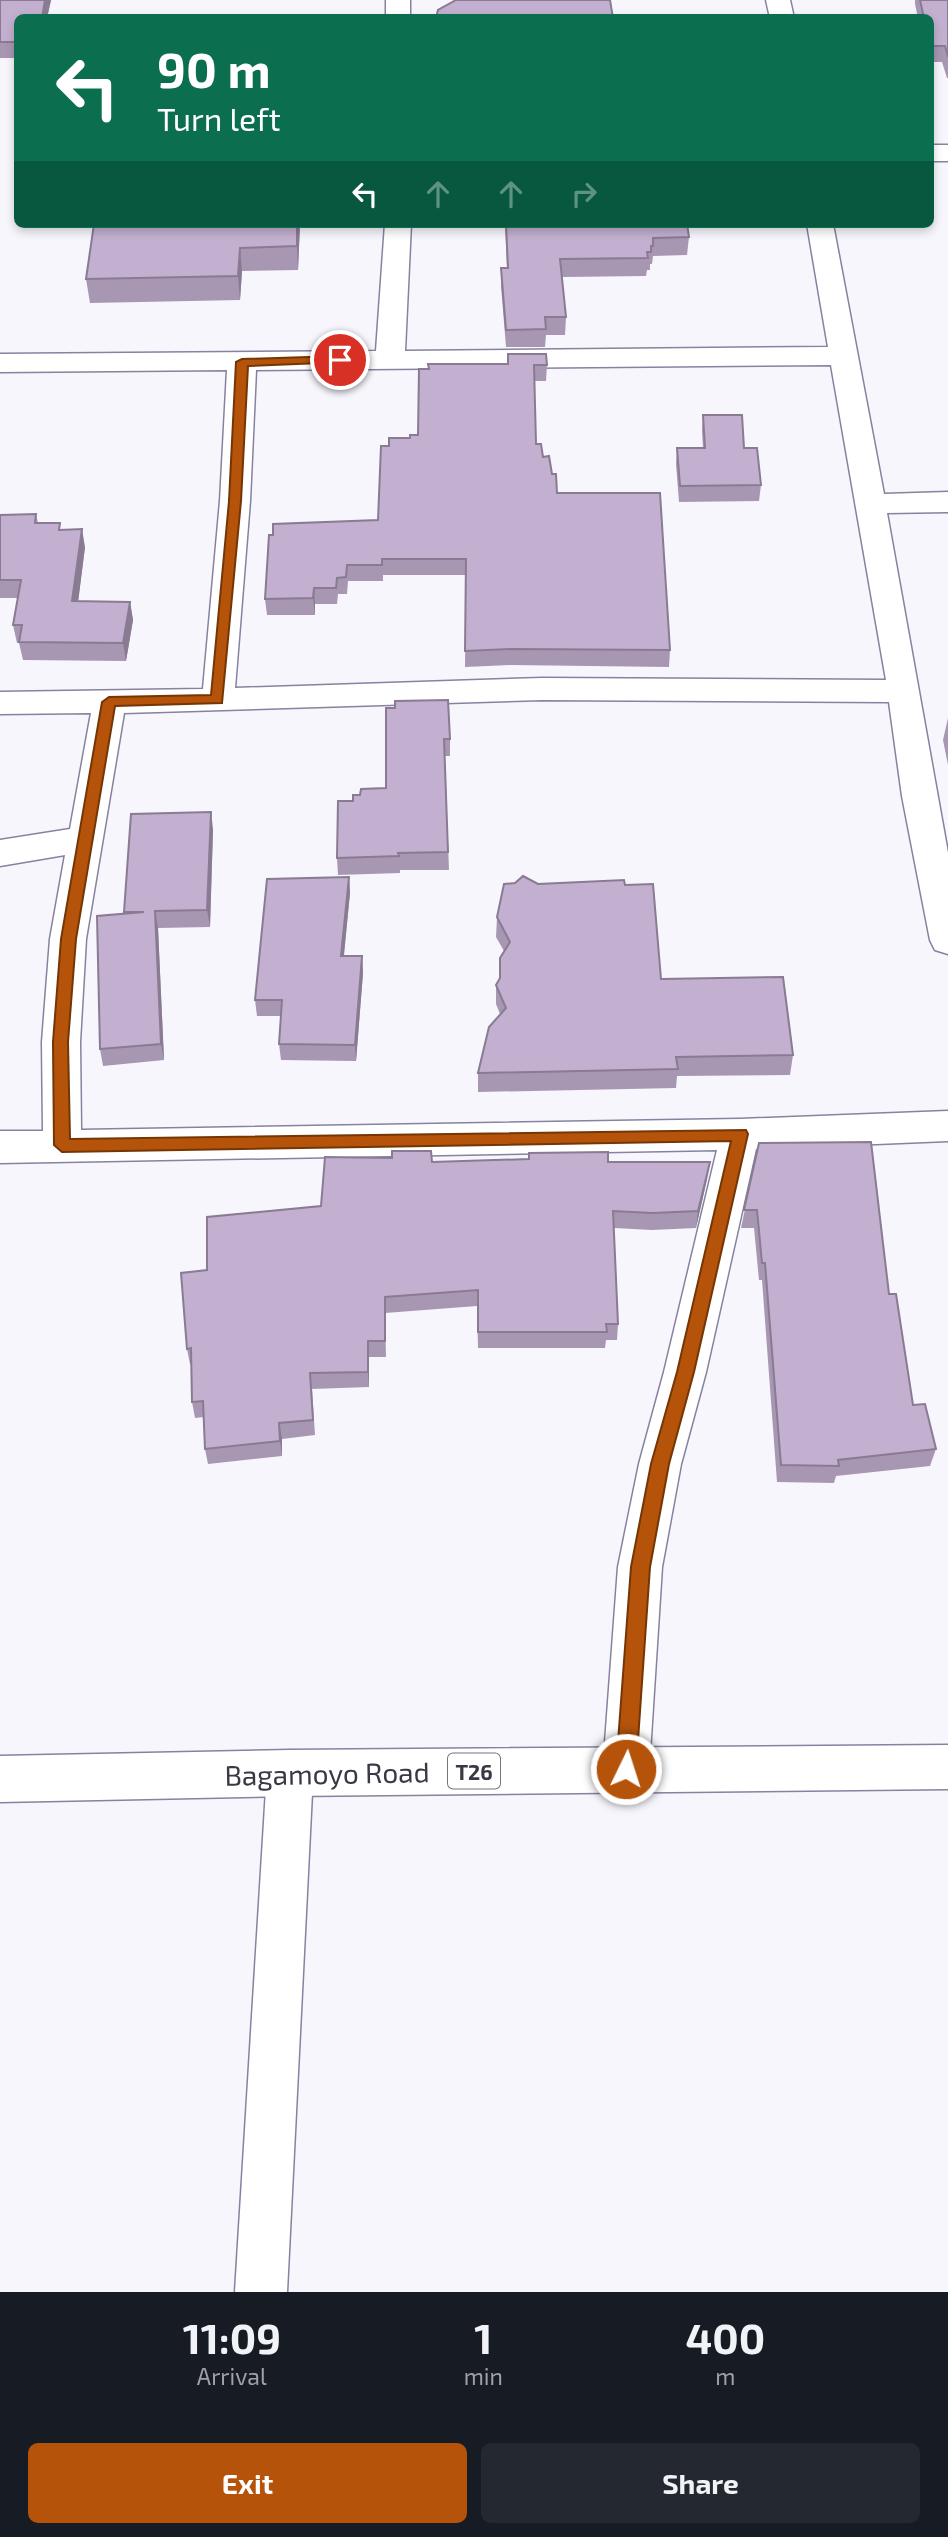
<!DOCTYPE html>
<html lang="en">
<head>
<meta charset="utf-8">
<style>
  :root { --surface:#171b24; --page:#242831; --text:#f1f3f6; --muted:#9ea1a6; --accent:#b45309 }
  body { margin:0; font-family:"Exo 2",sans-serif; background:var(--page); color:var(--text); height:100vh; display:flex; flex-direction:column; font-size:26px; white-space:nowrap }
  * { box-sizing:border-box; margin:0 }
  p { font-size:23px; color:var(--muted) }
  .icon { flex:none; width:38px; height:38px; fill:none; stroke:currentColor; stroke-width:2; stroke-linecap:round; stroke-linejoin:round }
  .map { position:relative; height:2292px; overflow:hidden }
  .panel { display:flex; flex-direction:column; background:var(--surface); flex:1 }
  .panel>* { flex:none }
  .guide { position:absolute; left:14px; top:14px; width:920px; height:214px; border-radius:10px; box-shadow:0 4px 10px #0003; background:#0b6e4f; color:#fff; overflow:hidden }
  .pin { position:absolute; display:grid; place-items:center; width:60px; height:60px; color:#fff; margin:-30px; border:4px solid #fff; border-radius:50%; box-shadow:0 2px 7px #0007 }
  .me { position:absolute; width:77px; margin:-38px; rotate:4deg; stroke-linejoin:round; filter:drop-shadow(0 0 5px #0008) }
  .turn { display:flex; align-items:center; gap:24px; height:147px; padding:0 28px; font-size:32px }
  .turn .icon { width:91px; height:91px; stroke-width:2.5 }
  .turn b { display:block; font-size:49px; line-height:60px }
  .lanes { display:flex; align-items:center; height:66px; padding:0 28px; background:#0003; justify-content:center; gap:35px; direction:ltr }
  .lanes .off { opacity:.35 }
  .eta { display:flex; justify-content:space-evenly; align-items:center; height:119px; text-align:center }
  .eta b { font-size:42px; font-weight:700; line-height:49px }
  .primary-button { display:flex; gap:14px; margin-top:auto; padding:14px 28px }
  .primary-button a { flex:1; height:80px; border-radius:10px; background:var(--accent); color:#fff; font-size:28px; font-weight:700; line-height:80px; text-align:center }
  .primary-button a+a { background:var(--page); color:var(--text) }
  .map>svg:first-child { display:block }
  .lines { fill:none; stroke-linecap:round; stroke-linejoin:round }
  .minor-casing { stroke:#86829f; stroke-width:3 }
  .trunk-casing { stroke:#86829f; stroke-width:3 }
  .minor { fill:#fff; fill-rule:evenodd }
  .trunk { fill:#fff; fill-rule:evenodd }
  .wall { fill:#a897b3 }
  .shaded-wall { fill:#887b92 }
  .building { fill:#c3b0d0; stroke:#887b92; stroke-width:2 }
  .route { fill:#b45309; stroke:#753606; stroke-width:2 }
  .labels { text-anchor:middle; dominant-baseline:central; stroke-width:7; stroke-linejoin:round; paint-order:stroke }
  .shield { fill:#fff; stroke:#75747d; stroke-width:2 }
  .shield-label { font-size:21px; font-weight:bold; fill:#3a3845 }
  .near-street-label { font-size:28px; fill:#3a3845; stroke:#fff }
</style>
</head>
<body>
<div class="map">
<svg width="948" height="2292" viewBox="0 0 948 2292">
  <rect width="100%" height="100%" fill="#f7f6fd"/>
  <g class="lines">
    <defs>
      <g id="minor">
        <rect x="386" y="0" width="24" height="18"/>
        <polygon points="766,0 790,0 794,18 770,18"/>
        <rect x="931" y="145" width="17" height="16"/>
        <path d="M385,224h26l-6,127 423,-4 -21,-123h26l51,270 64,-2v20l-61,1 61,340v101l-13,-4 -5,-10 -28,-144 -13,-94 -347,-2 -418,13 -38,226 -6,103 1,88 659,-11 208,-8v30l-192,8 -50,223 -25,92 -19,103 -13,202 -7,16 -16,6 -16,-6 -7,-16 15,-202 21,-103 25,-92 53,-222 -717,13v-32h43l-1,-89 8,-103 15,-84 -65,11v-26l70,-11 21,-116 -91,1v-22l203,-3 17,-188 7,-131 -227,2v-18l376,-3zM831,365l55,315 -344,-2 -307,10 15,-187 6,-131z"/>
        <polygon points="290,1750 306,1757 313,1773 287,2292 235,2292 267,1773 274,1757"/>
      </g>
      <polygon id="trunk" points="948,1745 948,1789 290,1796 0,1802 0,1756 290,1750"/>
    </defs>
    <use href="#minor" class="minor-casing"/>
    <use href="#trunk" class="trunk-casing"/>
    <use href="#minor" class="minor"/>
    <use href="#trunk" class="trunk"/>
  </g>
  <g class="wall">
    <polygon points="0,0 51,0 47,18 18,18 18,58 0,58"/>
    <polygon points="915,0 948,0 948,78 947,78 942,62 931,62 931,18 918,18 915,4"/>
    <polygon points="300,224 298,270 242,271 240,300 90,303 86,279"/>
    <polygon points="505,224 687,224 689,237 687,255 653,256 652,264 650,264 650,270 647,270 646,276 562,277 566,317 565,335 546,335 545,347 506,347 501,286 501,268 507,268"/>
    <polygon points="508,354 547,365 546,381 534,381 536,444 552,474 557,493 670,650 669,667 511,665 465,667 466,575 383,575 383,581 348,581 347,594 338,594 337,604 315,604 315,615 267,615 265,599 378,520 389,446 418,435 508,364"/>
    <polygon points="703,415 744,448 761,485 759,501 679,502 676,464 677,448 703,448 702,430"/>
    <polygon points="36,514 38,523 61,530 85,547 78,601 130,602 133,620 126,661 23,660 19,643 17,643 13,625 18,598 0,598 0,515"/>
    <polygon points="395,708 450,739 450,756 445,756 449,870 400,870 400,873 338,875 337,858 353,801 360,795 386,788"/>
    <polygon points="948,718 948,765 943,740"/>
    <polygon points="213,829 210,927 158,928 164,1060 103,1066 100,1049 125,913"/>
    <polygon points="349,877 350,893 344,956 362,956 363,973 356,1061 281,1060 279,1044 281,1016 257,1016 255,1000"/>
    <polygon points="538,884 625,885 661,979 793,1055 790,1075 677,1076 676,1088 478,1092 478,1073 500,1014 496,1004 496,985 500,979 504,951 496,937 497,917"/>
    <polygon points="759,1143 889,1294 913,1405 936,1449 930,1466 836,1476 834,1483 777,1482 762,1280 759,1280 754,1228 741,1228"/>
    <polygon points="432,1162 608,1162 707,1179 696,1228 652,1230 614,1228 618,1324 617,1340 606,1340 605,1348 478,1348 477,1306 385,1313 386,1357 369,1357 369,1387 312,1389 315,1435 282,1439 282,1456 208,1464 205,1449 204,1417 195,1418 192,1402 191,1364 190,1364 187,1349 207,1270 321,1206"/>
  </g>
  <g class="shaded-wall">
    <polygon points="45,0 51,0 47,18 42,18"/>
    <polygon points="297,224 300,224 298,270 297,246"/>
    <polygon points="240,248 242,271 240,300 238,276"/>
    <polygon points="82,529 85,547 76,619 72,601"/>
    <polygon points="314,588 315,604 315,615 313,598"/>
    <polygon points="130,602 133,620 126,661 123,643"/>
    <polygon points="211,812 213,829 210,927 207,910"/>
    <polygon points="349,877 350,893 342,972 341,956"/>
    <polygon points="155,911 158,928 164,1060 161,1044"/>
    <polygon points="362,956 363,973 356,1061 355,1045"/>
    <polygon points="710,1162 707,1179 696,1228 698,1211"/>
    <polygon points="368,1341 369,1357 369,1387 368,1372"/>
    <polygon points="279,1423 282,1439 282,1456 280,1441"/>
  </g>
  <g class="building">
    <polygon points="0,0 45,0 42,18 18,18 18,42 0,42"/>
    <polygon points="456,0 610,0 613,18 436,18 438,10"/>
    <polygon points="920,0 948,0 948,57 945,46 931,46 931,18 924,18"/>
    <polygon points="94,224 297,224 297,246 240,248 238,276 86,279"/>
    <polygon points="506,224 687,224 689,237 653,238 653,246 651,246 651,252 647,252 648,258 560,259 566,317 545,317 546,329 506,330 501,268 508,268"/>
    <polygon points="508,354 546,354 547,365 534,365 536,444 541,444 543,457 549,456 552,474 556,474 557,493 660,493 670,650 511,649 465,651 466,559 382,559 382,565 347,565 346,577 337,578 336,588 314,588 313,598 265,599 269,535 273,535 273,524 378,520 381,446 389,446 389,438 410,438 410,435 418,435 419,369 429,369 428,364 508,364"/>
    <polygon points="703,415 742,415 744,448 757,448 761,485 680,486 677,448 705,448"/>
    <polygon points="36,514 35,523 60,523 59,530 82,529 72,601 130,602 123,643 19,642 22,625 13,625 21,580 0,580 0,515"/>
    <polygon points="448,700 450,739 444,739 448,852 398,853 399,856 337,858 338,801 353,801 353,795 360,795 361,789 386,788 386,708 395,708 395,701"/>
    <polygon points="211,812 207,910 155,911 161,1044 100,1049 97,916 144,912 124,912 131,814"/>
    <polygon points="523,876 538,884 624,880 625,885 653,884 661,979 783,977 793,1055 676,1057 678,1069 478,1073 489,1027 506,1008 496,985 500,978 500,958 510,942 497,917 504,884 515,883"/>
    <polygon points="349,877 341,956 362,956 355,1045 279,1044 282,1000 255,1000 267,879"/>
    <polygon points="871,1142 889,1294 896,1294 913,1405 925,1404 936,1449 838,1460 839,1466 781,1465 765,1263 762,1263 757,1210 744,1210 759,1143"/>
    <polygon points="392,1151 431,1151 432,1162 529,1159 529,1153 608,1152 608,1162 710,1162 698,1211 653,1213 613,1211 618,1324 606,1324 607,1332 478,1332 478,1290 385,1297 385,1341 368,1341 368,1372 310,1373 313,1420 279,1423 280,1441 205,1449 203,1401 192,1402 191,1348 187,1349 181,1273 207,1270 207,1217 321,1206 325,1157 392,1158"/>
  </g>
  <polygon class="route" points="340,356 345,357 345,362 248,366 241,501 222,703 115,706 76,939 68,1042 70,1139 746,1130 748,1134 694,1372 669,1464 650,1567 636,1769 633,1775 626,1778 619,1775 616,1769 631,1567 651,1464 677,1372 731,1141 62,1152 54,1145 53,1042 61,939 102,702 109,697 211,695 229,501 236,362 242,359"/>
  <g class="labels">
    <rect class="shield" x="448" y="1753.5" width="52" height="35" rx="5"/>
    <g class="shield-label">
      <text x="474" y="1771">T26</text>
    </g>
    <g class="near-street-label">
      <text transform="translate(327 1773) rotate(-1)">Bagamoyo Road</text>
    </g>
  </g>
</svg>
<div class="pin" style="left:340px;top:360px;background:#d93025"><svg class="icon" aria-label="arrive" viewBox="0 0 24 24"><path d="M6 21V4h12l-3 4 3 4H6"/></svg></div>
<svg class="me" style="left:626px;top:1769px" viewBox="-20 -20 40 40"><circle r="17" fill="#b45309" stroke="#fff" stroke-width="3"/><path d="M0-11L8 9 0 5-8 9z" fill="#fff"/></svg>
<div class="guide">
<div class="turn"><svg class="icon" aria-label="left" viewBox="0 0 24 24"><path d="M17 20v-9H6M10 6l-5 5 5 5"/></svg><div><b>90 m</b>Turn left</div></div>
<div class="lanes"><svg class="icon" aria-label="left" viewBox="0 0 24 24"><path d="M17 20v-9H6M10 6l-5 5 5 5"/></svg><svg class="icon off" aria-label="ahead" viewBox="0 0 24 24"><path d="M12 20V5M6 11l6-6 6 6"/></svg><svg class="icon off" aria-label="ahead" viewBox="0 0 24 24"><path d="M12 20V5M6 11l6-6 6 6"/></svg><svg class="icon off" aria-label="right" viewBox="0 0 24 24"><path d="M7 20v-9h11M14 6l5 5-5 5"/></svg></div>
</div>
</div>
<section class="panel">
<div class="eta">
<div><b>11:09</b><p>Arrival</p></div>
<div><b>1</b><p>min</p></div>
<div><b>400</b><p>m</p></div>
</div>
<div class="primary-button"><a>Exit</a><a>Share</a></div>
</section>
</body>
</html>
